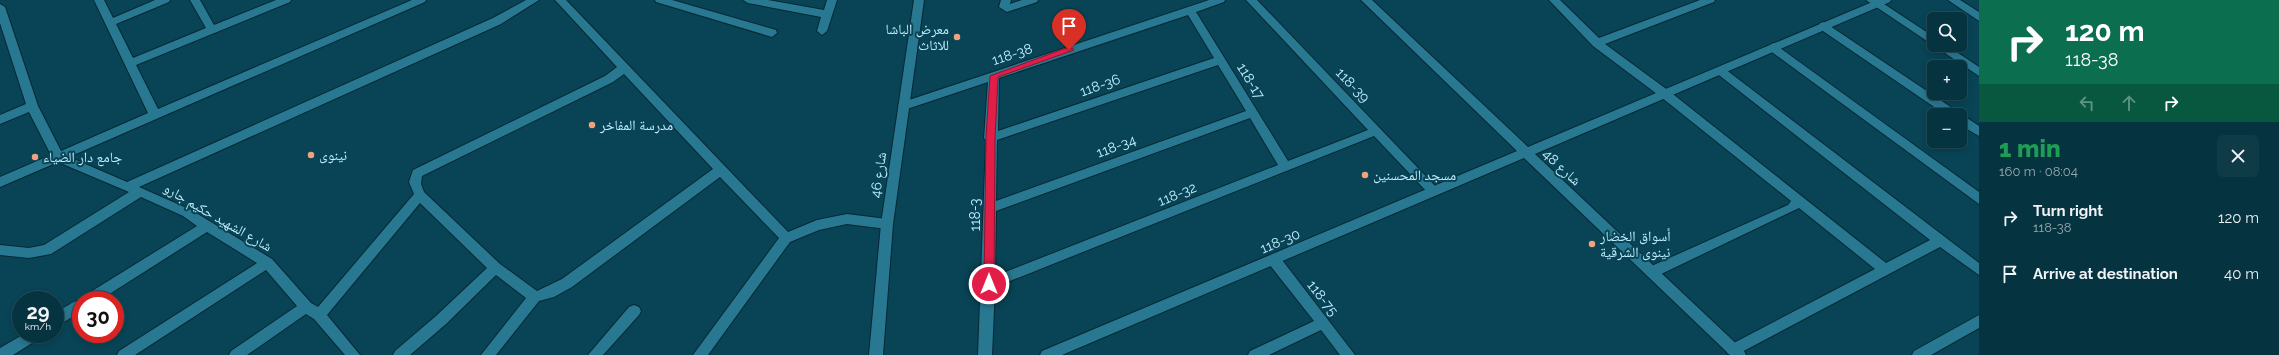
<!DOCTYPE html>
<html lang="en">
<head>
<meta charset="utf-8">
<style>
  :root { --surface:#063340; --page:#0f3b47; --text:#f1f3f6; --muted:#98aab1; --line:#274e59 }
  body { margin:0; font-family:Raleway,"Noto Naskh Arabic",sans-serif; background:var(--page); color:var(--text); height:100vh; display:flex; flex-direction:column; font-size:15px; white-space:nowrap }
  * { box-sizing:border-box; margin:0 }
  p { font-size:13px; color:var(--muted) }
  .icon { flex:none; width:22px; height:22px; fill:none; stroke:currentColor; stroke-width:2; stroke-linecap:round; stroke-linejoin:round }
  .map { position:relative; flex:1; overflow:hidden }
  .panel { display:flex; flex-direction:column; background:var(--surface); width:300px }
  .panel>* { flex:none }
  .top-card { background:#0b6e4f; color:#fff; overflow:hidden }
  .tools { position:absolute; left:1927px; top:12px; display:grid; gap:8px }
  .tools a { display:grid; place-items:center; width:40px; height:40px; border-radius:6px; background:var(--surface); box-shadow:0 2px 6px #0003,0 0 0 1px var(--line); font-size:20px }
  .speed { position:absolute; left:12px; top:291px; display:flex; gap:8px; font-size:20px; font-weight:700; text-align:center }
  .speed>* { display:grid; place-content:center; width:52px; height:52px; border-radius:50%; background:var(--surface); box-shadow:0 2px 6px #0003,0 0 0 1px var(--line); line-height:1 }
  .speed small { font-size:10px; font-weight:400 }
  .speed .limit { border:6px solid #d22; background:#fff; color:#111 }
  .pin { position:absolute; display:grid; place-items:center; width:34px; height:34px; color:#fff; margin:-41px -17px; border-radius:50% 50% 50% 0; rotate:-45deg; box-shadow:0 0 4px #0007 }
  .pin .icon { rotate:45deg }
  .me { position:absolute; width:44px; margin:-22px; rotate:0deg; stroke-linejoin:round; filter:drop-shadow(0 0 3px #0008) }
  .turn { display:flex; align-items:center; gap:14px; height:84px; padding:0 20px; font-size:18px }
  .turn .icon { width:52px; height:52px; stroke-width:2.5 }
  .turn b { display:block; font-size:28px; line-height:34px }
  .lanes { display:flex; align-items:center; height:38px; padding:0 20px; background:#0003; justify-content:center; gap:20px; direction:ltr }
  .lanes .off { opacity:.35 }
  .round { display:grid; place-items:center; flex:none; width:42px; height:42px; border-radius:6px; background:var(--page) }
  .head { display:flex; align-items:center; justify-content:space-between; height:68px; padding:0 20px }
  h1 { font-size:24px; font-weight:800; line-height:30px; color:#1e9e55 }
  ul { padding:0; list-style:none }
  li { display:flex; align-items:center; gap:12px; height:56px; padding:0 20px }
  li div { flex:1 }
  li b { display:block; font-size:15px }
  li em { font-style:normal }
  main { display:flex; flex:1; min-height:0 }
  .map>svg:first-child { display:block }
  .lines { fill:none; stroke-linecap:round; stroke-linejoin:round }
  .minor-casing { stroke:#072833; stroke-width:2 }
  .tertiary-casing { stroke:#072833; stroke-width:2 }
  .secondary-casing { stroke:#072833; stroke-width:2 }
  .minor { fill:#297891; fill-rule:evenodd }
  .tertiary { fill:#297891; fill-rule:evenodd }
  .secondary { fill:#297891; fill-rule:evenodd }
  .route { fill:#e11d48; stroke:#92132f }
  .poi-dot { fill:#f2a17e; stroke:#084455; stroke-width:1.5 }
  .labels { text-anchor:middle; dominant-baseline:central; stroke-width:4; stroke-linejoin:round; paint-order:stroke }
  .poi-label { font-size:14px; fill:#c0edff; stroke:#084455; text-anchor:start }
  .street-label { font-size:14px; fill:#c0edff; stroke:#084455 }
</style>
</head>
<body>
<main>
<div class="map">
<svg width="1979" height="355" viewBox="0 0 1979 355">
  <rect width="100%" height="100%" fill="#084455"/>
  <g class="lines">
    <defs>
      <g id="minor">
        <path d="M94,0h10l9,18 42,-18h15l-1,2 -53,22 17,34 73,-30 -16,-28h10l14,25 62,-25h15l-1,2 -154,63 22,44 254,-109h14l-1,2 -356,155 58,25 366,-164 33,-18h13l-38,24 -362,163 52,23 81,49 39,44 7,4 96,-113 -5,-12 4,-12 192,-94 12,-9 -62,-67h11l222,232 29,-12 30,-6 40,5 4,2 2,3 -2,3 -4,2 -40,-5 -28,6 -29,12 -82,113h-15l86,-117 -59,-61 -148,110 -18,10 -15,4 -43,54h-15l45,-57 -30,-23 -50,49 -36,31h-17l2,-4 41,-35 51,-48 -67,-65 -93,112 33,40h-15l-31,-36 -8,-5 -59,41h-18l2,-4 66,-45 -31,-36 -131,85h-18l2,-4 138,-88 -50,-31 -107,68h-19v12l-26,15v-13c8,-5 18,-14 27,-14l2,-4 113,-70 -14,-10 -42,-19 -90,57 -22,4 -29,-3v-10l29,3 15,-3 85,-53 -71,-30 -58,25v-10l51,-22 -22,-43 -29,12v-9l26,-11 -26,-81v-19l5,3 33,99 23,45 87,-38zM624,74l89,95 -151,110 -25,12 -37,-27 -76,-72 -3,-8 1,-8 191,-94z"/>
        <polygon points="655,0 672,0 776,30 777,33 772,37 656,2"/>
        <polygon points="743,0 768,0 824,10 827,0 837,0 827,31 822,35 817,31 821,17 748,3"/>
        <polygon points="1001,0 1011,0 1010,4 1022,0 1038,0 1037,2 1007,12 999,7"/>
        <path d="M1209,0h16l-1,2 -28,10 92,149 80,-31 -122,-130h11l180,188 2,3 -2,3h-8l-55,-58 -379,151 -3,68h-14l8,-214 -2,-3 4,-56 -84,28 -6,-4 2,-3zM1188,15l26,43 -216,73 1,-53zM1218,65l28,46 -250,90 1,-61zM1250,118l28,47 -283,111 1,-65z"/>
        <polygon points="1549,0 1560,0 1599,38 1700,0 1715,0 1714,2 1605,44 1669,91 1886,263 1930,240 1715,72 1717,69 1725,69 1979,263 1979,275 1940,247 1738,354 1728,354 1726,350 1728,346 1875,269 1799,208 1657,276 1652,277 1647,276 1646,272 1647,268 1788,205 1791,201 1661,97 1593,46"/>
        <polygon points="1866,0 1878,0 1934,37 1934,45 1946,45 1979,67 1979,76"/>
        <polygon points="1948,0 1960,0 1979,12 1979,21"/>
        <polygon points="1824,22 1979,126 1979,136 1960,125 1960,115 1946,115 1820,29 1819,26 1820,23"/>
        <polygon points="1773,43 1979,192 1979,204 1769,50 1768,47"/>
        <polygon points="1274,255 1279,256 1355,355 1340,355 1321,330 1269,355 1248,355 1250,351 1314,321 1269,264 1268,260 1269,256"/>
        <polygon points="634,305 639,307 641,311 639,315 603,355 588,355 629,307"/>
        <polygon points="1979,315 1979,328 1931,355 1912,355 1914,351"/>
        <polygon points="24,334 42,334 40,338 13,355 0,355 0,348"/>
      </g>
      <polygon id="tertiary" points="1361,0 1372,0 1528,147 1877,0 1891,0 1890,2 1535,154 1744,351 1746,355 1730,355 1524,158 1062,355 1040,355 1042,351 1517,151"/>
      <polygon id="secondary" points="914,0 924,0 893,224 883,355 869,355 881,224"/>
    </defs>
    <use href="#minor" class="minor-casing"/>
    <use href="#tertiary" class="tertiary-casing"/>
    <use href="#secondary" class="secondary-casing"/>
    <use href="#minor" class="minor"/>
    <use href="#tertiary" class="tertiary"/>
    <use href="#secondary" class="secondary"/>
  </g>
  <polygon class="route" points="1066,48 1072,48 1074,50 998,77 995,138 994,284 989,288 984,284 986,138 990,76"/>
  <g class="poi-dot">
    <circle cx="957" cy="37" r="4"/>
    <circle cx="592" cy="125" r="4"/>
    <circle cx="311" cy="155" r="4"/>
    <circle cx="35" cy="157" r="4"/>
    <circle cx="1365" cy="175" r="4"/>
    <circle cx="1592" cy="244" r="4"/>
  </g>
  <g class="labels">
    <g class="poi-label">
      <text x="949" y="29" text-anchor="end">معرض الباشا<tspan x="949" dy="16">للاثاث</tspan></text>
      <text x="600" y="125">مدرسة المفاخر</text>
      <text x="319" y="155">نينوى</text>
      <text x="43" y="157">جامع دار الضياء</text>
      <text x="1373" y="175">مسجد المحسنين</text>
      <text x="1600" y="236">أسواق الخضار<tspan x="1600" dy="16">نينوى الشرقية</tspan></text>
    </g>
    <g class="street-label">
      <text transform="translate(1012 54) rotate(-18)">118-38</text>
      <text transform="translate(1251 81) rotate(59)">118-17</text>
      <text transform="translate(1100 85) rotate(-19)">118-36</text>
      <text transform="translate(1353 85) rotate(46)">118-39</text>
      <text transform="translate(1116 146) rotate(-20)">118-34</text>
      <text transform="translate(1562 167) rotate(43)">شارع 48</text>
      <text transform="translate(878 175) rotate(-82)">شارع 46</text>
      <text transform="translate(1177 194) rotate(-22)">118-32</text>
      <text transform="translate(975 215) rotate(-90)">118-3</text>
      <text transform="translate(218 217) rotate(30)">شارع الشهيد حكيم جارو</text>
      <text transform="translate(1280 241) rotate(-23)">118-30</text>
      <text transform="translate(1323 298) rotate(52)">118-75</text>
    </g>
  </g>
</svg>
<div class="tools">
<a><svg class="icon" aria-label="search" viewBox="0 0 24 24"><circle cx="10" cy="10" r="6"/><path d="M15 15l6 6"/></svg></a>
<a>+</a>
<a>−</a>
</div>
<div class="speed"><div>29<small>km/h</small></div><div class="limit">30</div></div>
<div class="pin" style="left:1069px;top:50px;background:#d93025"><svg class="icon" aria-label="arrive" viewBox="0 0 24 24"><path d="M6 21V4h12l-3 4 3 4H6"/></svg></div>
<svg class="me" style="left:989px;top:284px" viewBox="-20 -20 40 40"><circle r="17" fill="#e11d48" stroke="#fff" stroke-width="3"/><path d="M0-11L8 9 0 5-8 9z" fill="#fff"/></svg>
</div>
<section class="panel">
<div class="top-card">
<div class="turn"><svg class="icon" aria-label="right" viewBox="0 0 24 24"><path d="M7 20v-9h11M14 6l5 5-5 5"/></svg><div><b>120 m</b>118-38</div></div>
<div class="lanes"><svg class="icon off" aria-label="left" viewBox="0 0 24 24"><path d="M17 20v-9H6M10 6l-5 5 5 5"/></svg><svg class="icon off" aria-label="ahead" viewBox="0 0 24 24"><path d="M12 20V5M6 11l6-6 6 6"/></svg><svg class="icon" aria-label="right" viewBox="0 0 24 24"><path d="M7 20v-9h11M14 6l5 5-5 5"/></svg></div>
</div>
<div class="head"><div><h1>1 min</h1><p>160 m · 08:04</p></div><a class="round"><svg class="icon" aria-label="close" viewBox="0 0 24 24"><path d="M6 6l12 12M18 6L6 18"/></svg></a></div>
<ul>
<li><svg class="icon" aria-label="right" viewBox="0 0 24 24"><path d="M7 20v-9h11M14 6l5 5-5 5"/></svg><div><b>Turn right</b><p>118-38</p></div><em>120 m</em></li>
<li><svg class="icon" aria-label="arrive" viewBox="0 0 24 24"><path d="M6 21V4h12l-3 4 3 4H6"/></svg><div><b>Arrive at destination</b></div><em>40 m</em></li>
</ul>
</section>
</main>
</body>
</html>
